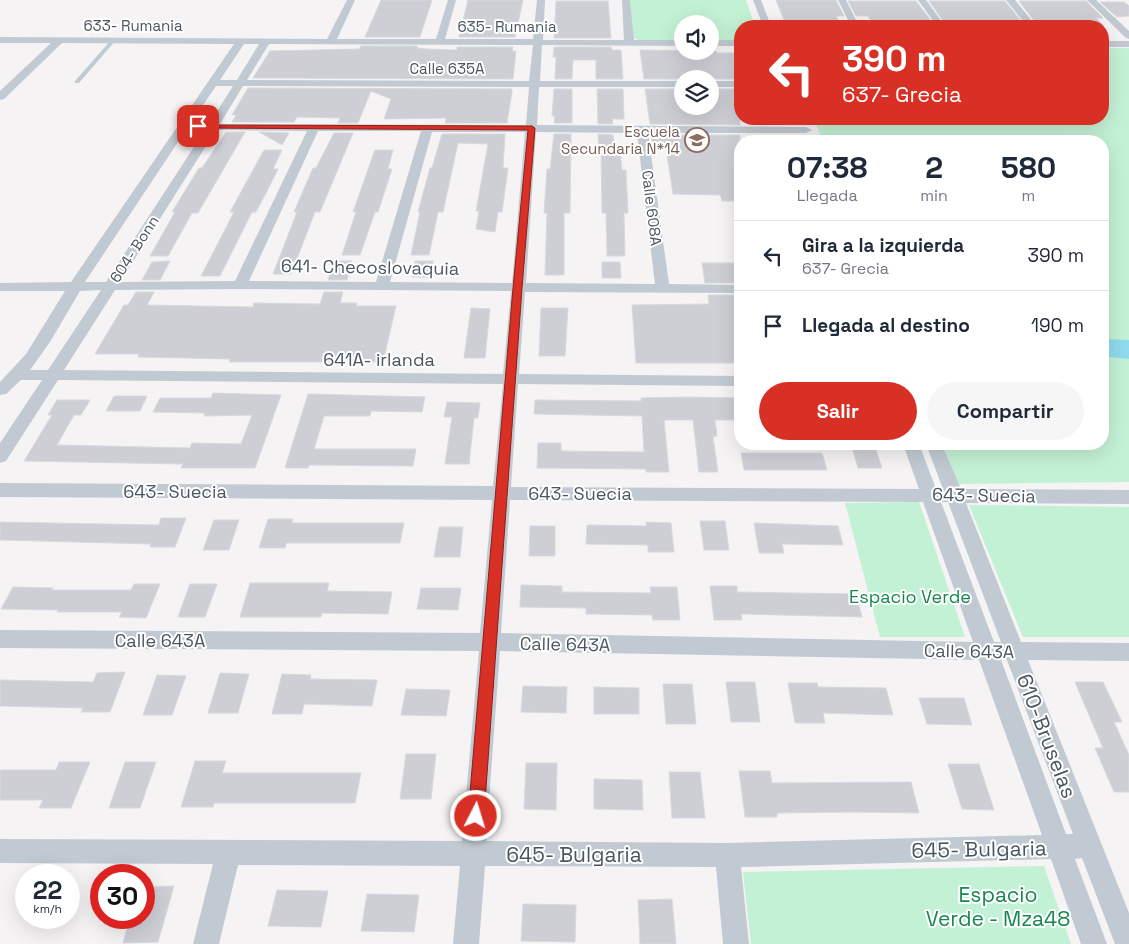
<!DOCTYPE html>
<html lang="es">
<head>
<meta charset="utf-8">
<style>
  :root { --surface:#fff; --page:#f6f6f7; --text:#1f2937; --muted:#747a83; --line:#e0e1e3; --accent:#d93025 }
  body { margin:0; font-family:"Space Grotesk",sans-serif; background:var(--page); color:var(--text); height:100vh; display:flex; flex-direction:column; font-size:19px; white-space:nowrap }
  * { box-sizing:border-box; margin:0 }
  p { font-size:16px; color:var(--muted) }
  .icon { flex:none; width:28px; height:28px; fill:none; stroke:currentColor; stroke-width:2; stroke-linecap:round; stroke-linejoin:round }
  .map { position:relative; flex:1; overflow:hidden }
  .details { position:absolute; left:734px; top:135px; width:375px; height:315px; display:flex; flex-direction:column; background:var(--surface); border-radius:20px; box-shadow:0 5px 20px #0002 }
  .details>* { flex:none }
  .top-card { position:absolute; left:734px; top:20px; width:375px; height:105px; border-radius:20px; box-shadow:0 5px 20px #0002; background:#d93025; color:#fff; overflow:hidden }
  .fabs { position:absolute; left:674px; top:15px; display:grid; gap:10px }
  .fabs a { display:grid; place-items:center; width:45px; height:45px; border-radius:50%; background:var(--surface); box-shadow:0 5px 20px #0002; font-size:25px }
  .speed { position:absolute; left:15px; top:864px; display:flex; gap:10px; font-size:25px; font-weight:700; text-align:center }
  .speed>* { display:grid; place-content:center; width:65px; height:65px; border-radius:50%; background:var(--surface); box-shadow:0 5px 20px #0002; line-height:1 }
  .speed small { font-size:12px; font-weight:400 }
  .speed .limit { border:8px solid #d22; background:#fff; color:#111 }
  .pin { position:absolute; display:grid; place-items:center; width:42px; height:42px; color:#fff; margin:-21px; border-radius:10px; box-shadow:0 2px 8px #0006 }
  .me { position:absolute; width:55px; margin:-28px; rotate:5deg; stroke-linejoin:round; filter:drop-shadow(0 0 4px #0008) }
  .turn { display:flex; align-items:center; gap:18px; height:105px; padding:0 25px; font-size:22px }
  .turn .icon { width:65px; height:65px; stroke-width:2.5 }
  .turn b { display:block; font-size:35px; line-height:42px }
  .eta { display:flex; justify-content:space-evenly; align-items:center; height:85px; text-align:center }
  .eta b { font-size:30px; font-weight:700; line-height:35px }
  .button { display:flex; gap:10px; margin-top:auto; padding:10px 25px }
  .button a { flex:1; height:58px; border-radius:30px; background:var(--accent); color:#fff; font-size:20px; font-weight:700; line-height:58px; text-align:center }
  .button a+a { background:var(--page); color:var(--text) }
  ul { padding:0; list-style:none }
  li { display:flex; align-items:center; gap:15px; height:70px; padding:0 25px; border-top:1px solid var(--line) }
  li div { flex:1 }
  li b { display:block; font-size:19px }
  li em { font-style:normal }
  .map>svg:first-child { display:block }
  .green { fill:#c3f1d5 }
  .water { fill:#90daee }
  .building { fill:#cdcfd5; stroke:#d7d9de }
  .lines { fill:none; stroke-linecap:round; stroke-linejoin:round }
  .lane { fill:#c1cad2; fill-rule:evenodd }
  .street { fill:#c1cad2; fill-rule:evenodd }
  .route { fill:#d93025; stroke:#8d1f18 }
  .labels { text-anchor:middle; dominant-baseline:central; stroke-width:4; stroke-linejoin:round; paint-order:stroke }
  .far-street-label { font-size:15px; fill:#4a5661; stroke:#fff }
  .far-education-label { font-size:15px; fill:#785e54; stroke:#fff; text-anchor:end }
  .street-label { font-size:18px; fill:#4a5661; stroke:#fff }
  .park-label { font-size:18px; fill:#17864f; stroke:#fff }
  .near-street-label { font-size:21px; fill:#4a5661; stroke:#fff }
  .near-park-label { font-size:21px; fill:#17864f; stroke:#fff }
</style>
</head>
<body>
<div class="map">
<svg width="1129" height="944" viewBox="0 0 1129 944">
  <rect width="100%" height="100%" fill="#f5f3f3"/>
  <g class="green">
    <polygon points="630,0 746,0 755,26 740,26 740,41 710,41 710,24 682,24 682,41 640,41 633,37"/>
    <polygon points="1103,48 1129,48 1129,482 958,484 943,444 1102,444 1102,141 823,141 814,119 1102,119"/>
    <polygon points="919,502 965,637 880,637 845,503"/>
    <polygon points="969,505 1129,507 1129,637 1023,637"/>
    <polygon points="1044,866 1071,944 751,944 743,872"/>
  </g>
  <polygon class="water" points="1103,339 1129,340 1129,359 1108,357 1103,347"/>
  <g class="building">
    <polygon points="381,0 432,0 420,37 365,37"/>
    <polygon points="468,0 523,0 515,37 459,37"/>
    <polygon points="776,0 836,0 844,16 836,16 841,25 786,25"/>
    <polygon points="556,1 608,1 611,38 554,38"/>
    <polygon points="848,1 916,1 935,26 874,26 868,16 856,16"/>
    <polygon points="929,1 1005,1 1025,26 947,26"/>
    <polygon points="1019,1 1086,1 1103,18 1096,18 1104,26 1038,26"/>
    <polygon points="1100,2 1124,2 1129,6 1129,16 1117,17"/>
    <polygon points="361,46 417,46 417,48 426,49 457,50 457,47 513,47 512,51 516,51 513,79 253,78 270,51 359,49"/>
    <polygon points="554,47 611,47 612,50 621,50 623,79 596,79 596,60 573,60 572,79 555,79 556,57 553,57"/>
    <polygon points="640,50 716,51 717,53 740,53 740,79 644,79"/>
    <polygon points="248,88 512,89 512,92 507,123 445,123 446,118 384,119 391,99 371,91 358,123 338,123 340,118 297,117 294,122 232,122 236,115 232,115"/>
    <polygon points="554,89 572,89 572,123 554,123 555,116 552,116"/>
    <polygon points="597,89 623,89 624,119 612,119 613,124 598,124"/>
    <polygon points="645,89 682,89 682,106 710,106 710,89 740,89 740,125 650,124"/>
    <polygon points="226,132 245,132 198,213 192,213 168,256 150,256 175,212 172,212 199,168 202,168"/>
    <polygon points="259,132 289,133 282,145"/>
    <polygon points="334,133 353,133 320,212 315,212 291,274 273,274 297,212 294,212 313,168 316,168"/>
    <polygon points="442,134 505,134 503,168 508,168 502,212 498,212 495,232 476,229 479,211 476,211 488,144 458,143 443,212 438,212 429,255 411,255 420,212 418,212 430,168 432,168"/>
    <polygon points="554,134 571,134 570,213 564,213 564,275 545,275 547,213 544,213 547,169 550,169"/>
    <polygon points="598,134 613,135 614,147 599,147"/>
    <polygon points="651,135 740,135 740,201 722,201 720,195 673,194 666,148 653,148"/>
    <polygon points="264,150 282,150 273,169 278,169 266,193 256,212 252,212 220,276 201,276 234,212 230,212"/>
    <polygon points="375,150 393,150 388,169 392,169 378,212 375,212 360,255 342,255 356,212 353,212"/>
    <polygon points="601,150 620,150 622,170 626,170 628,213 624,213 625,256 607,256 606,213 602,213"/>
    <polygon points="170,261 160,280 142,280 152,262"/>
    <polygon points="334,261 352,261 347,280 328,280"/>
    <polygon points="415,261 433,261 431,277 412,277"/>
    <polygon points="602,262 620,262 621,278 602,278"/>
    <polygon points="702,263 740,263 740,283 705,283"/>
    <polygon points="136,292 154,292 147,305 253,307 254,303 320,304 324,292 343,292 340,303 357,303 356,306 396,306 383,362 229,362 230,359 138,357 139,354 95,354 124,305 128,305"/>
    <polygon points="708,295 740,295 740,363 636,363 632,305 709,304"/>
    <polygon points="471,308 490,309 485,358 464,358"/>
    <polygon points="541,308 568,308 565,356 539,356"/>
    <polygon points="213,393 281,395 255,468 181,468 183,464 24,461 52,415 48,415 57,400 90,400 81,415 74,415 57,445 190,448 192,443 241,444 252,415 204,416 205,413 153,412 160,398 211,398"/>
    <polygon points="308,394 425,397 422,412 371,411 370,416 324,416 314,449 416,449 413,466 309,465 308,468 285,468"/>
    <polygon points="114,396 147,396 140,411 106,411"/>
    <polygon points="688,397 740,398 740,420 715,420 717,436 713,437 718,472 699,472 693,420 664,420 669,472 646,472 646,469 537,468 538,443 561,443 561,451 644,452 642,416 534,414 535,400 641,401 641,398"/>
    <polygon points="447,402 480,403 478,418 474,418 469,464 445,464 452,417 444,417"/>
    <polygon points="851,444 874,444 882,468 858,468"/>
    <polygon points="741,453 822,453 827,470 744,470"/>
    <polygon points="161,518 186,518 175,547 150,547 151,544 0,540 0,522 159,525"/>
    <polygon points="268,519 293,519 292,523 404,523 400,543 286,543 285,548 259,548"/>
    <polygon points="214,520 239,520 229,550 203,550"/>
    <polygon points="700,521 725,521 729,550 704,550"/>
    <polygon points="646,522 671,523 674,552 648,552 648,545 586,544 587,525 647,526"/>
    <polygon points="754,523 838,526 843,545 782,544 784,553 759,553"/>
    <polygon points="530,526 555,526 555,556 529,556"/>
    <polygon points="439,527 463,527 460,557 434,557"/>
    <polygon points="250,583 329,583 327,591 392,592 388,614 322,613 321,617 240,617"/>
    <polygon points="134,584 160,584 146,618 119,617 122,612 57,612 58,610 1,609 13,587 53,588 52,590 131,590"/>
    <polygon points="190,584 217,584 205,617 178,617"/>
    <polygon points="521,585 562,586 562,592 651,593 650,587 677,587 680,620 653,620 652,615 586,614 586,608 520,607"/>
    <polygon points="710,586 737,586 737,592 856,594 862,617 741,614 742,620 714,620"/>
    <polygon points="421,588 461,588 458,610 417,609"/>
    <polygon points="125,672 110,712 81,712 83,708 0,706 0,680 93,682 97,673"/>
    <polygon points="220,673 249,674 238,713 208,713"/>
    <polygon points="282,674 311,675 310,679 377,680 372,706 304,704 302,714 272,714"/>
    <polygon points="157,675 186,676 172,715 143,715"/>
    <polygon points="726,682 755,682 760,722 731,722"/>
    <polygon points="1075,682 1103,682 1122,722 1114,722 1129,755 1129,792 1114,792 1095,748 1103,748"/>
    <polygon points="788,683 817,683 818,687 886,688 893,715 823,713 825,723 795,723"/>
    <polygon points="663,684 692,684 696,724 666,724"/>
    <polygon points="523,686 567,687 566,713 521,712"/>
    <polygon points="594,687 639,688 639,714 594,714"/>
    <polygon points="406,689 450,690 446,716 401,715"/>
    <polygon points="919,698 964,698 972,725 927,724"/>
    <polygon points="406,754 436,754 431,799 400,799"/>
    <polygon points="195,761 226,761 222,773 361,773 355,803 214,803 213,807 181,807"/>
    <polygon points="59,762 90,762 71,808 39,808 43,800 0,800 0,770 56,770"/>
    <polygon points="125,762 156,762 140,808 109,808"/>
    <polygon points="526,763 557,763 556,810 524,809"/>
    <polygon points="948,764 979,764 994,810 962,809"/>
    <polygon points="739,771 770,771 772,783 911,782 919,813 852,812 777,813 777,817 745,817"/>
    <polygon points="669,772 700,772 705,818 672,818"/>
    <polygon points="594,779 642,780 643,810 594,809"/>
    <polygon points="174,886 158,942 123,943 130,918 144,918 144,887"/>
    <polygon points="277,890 328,891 321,927 268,926"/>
    <polygon points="367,894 419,895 414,932 361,931"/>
    <polygon points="672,899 676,944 640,944 638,900"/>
    <polygon points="523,904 576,905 575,942 521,941"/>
  </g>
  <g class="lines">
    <polygon class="lane" points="112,39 116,40 79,83 75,83 75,81"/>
    <g class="street">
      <path d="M347,0h8l-18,39h99l12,-39h8l-11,39h88l4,-39h8l-2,40h81l-2,-40h8l4,40h48v6l-140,-1 -2,36h142v6h-143l-2,38 269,2 6,3 -6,3h-158l21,151 71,1v8l-215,-1 -6,82 221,2v10l-222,-2 -7,103 408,2 -16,-45h16l17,45h7l-17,-45h16l19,45 168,1v14l-163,-1 55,139 108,1v18l-101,-1 101,253v31h-14l-33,-86 -7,1 32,85h-26l-30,-85 -310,8 8,77h-26l-7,-77 -231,-1 -6,78h-26l7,-78 -222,-1 -19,79h-26l20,-80 -213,-1v-24l462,2 17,-190 -479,-3v-18l480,3 12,-133 -492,-3v-14l493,3 10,-102 -445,-4 -52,81 -6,2v-20l42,-63h-21l-15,14 -6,1v-13l26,-28 39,-63h-65v-8l71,-1 163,-238 -172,-1 -58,56 -4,1v-9l51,-48h-51v-6l327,2zM244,44h15l-22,36h-17zM269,44l264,1 -4,36 -282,-1zM216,86h17l-24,38h-19zM243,86l286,1 -3,38 -306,-1zM186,130h19l-99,152h-21zM216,130l91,1 -72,150 -115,1zM318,131h103l-45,151 -127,-1zM432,132h93l-13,151 -122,-1zM536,132l101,1 18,151 -129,-1zM240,289l271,2 -8,83 -439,-4 51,-80zM101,290l-53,80h-18l20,-28 30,-51zM510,500l413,2 50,140 -472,-9zM941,502h7l53,140h-7zM500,651l479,9 63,175 -315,8 -241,-2zM1001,660h6l66,174h-7z"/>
      <polygon points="753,0 761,0 771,26 763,26"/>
      <polygon points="838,0 846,0 859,26 851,26"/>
      <polygon points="918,0 926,0 945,26 937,26"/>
      <polygon points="1006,0 1015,0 1036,26 1027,26"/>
      <polygon points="1087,0 1096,0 1129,31 1129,39 1126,38"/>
      <rect x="710" y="40" width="30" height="6"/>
      <rect x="1102" y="41" width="27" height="6"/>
      <rect x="710" y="81" width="30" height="6"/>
    </g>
  </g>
  <polygon class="route" points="195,125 532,126 535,128 522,288 484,816 482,821 476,823 471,821 468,816 513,288 528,130 198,128 195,128"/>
  <defs>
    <symbol id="school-ring" viewBox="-11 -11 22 22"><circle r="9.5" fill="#fff" stroke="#8d6e63" stroke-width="1.5"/><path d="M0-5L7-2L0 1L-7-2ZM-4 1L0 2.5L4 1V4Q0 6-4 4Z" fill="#8d6e63"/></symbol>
  </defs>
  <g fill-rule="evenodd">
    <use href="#school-ring" x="683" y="126" width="28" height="28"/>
  </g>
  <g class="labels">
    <g class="far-street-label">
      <text x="133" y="25">633- Rumania</text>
      <text x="507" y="26">635- Rumania</text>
      <text x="447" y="68">Calle 635A</text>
      <text transform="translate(652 208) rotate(83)">Calle 608A</text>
      <text transform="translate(134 249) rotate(-57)">604- Bonn</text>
    </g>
    <g class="far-education-label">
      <text x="680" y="131">Escuela<tspan x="680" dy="17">Secundaria N*14</tspan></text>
    </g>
    <g class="street-label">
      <text transform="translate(370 267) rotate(1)">641- Checoslovaquia</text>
      <text x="379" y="359">641A- irlanda</text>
      <text x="175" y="491">643- Suecia</text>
      <text x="580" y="493">643- Suecia</text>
      <text transform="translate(984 495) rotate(1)">643- Suecia</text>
      <text x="160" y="640">Calle 643A</text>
      <text transform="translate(565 644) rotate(1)">Calle 643A</text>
      <text transform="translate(969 651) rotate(1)">Calle 643A</text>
    </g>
    <g class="park-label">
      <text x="910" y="596">Espacio Verde</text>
    </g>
    <g class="near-street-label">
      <text transform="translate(1047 736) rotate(69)">610-Bruselas</text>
      <text transform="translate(979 849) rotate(-1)">645- Bulgaria</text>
      <text x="574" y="854">645- Bulgaria</text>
    </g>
    <g class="near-park-label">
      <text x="998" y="894">Espacio<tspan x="998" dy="24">Verde - Mza48</tspan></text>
    </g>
  </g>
</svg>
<div class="fabs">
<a><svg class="icon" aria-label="sound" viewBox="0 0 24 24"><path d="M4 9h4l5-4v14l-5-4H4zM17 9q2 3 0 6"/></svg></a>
<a><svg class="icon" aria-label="layers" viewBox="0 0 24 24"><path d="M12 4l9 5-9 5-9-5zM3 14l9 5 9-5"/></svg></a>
</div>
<div class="speed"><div>22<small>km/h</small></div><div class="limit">30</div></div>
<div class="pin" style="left:198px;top:126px;background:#d93025"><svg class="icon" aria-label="arrive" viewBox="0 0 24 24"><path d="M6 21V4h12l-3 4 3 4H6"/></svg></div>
<svg class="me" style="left:476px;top:816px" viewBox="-20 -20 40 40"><circle r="17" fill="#d93025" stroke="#fff" stroke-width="3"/><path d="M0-11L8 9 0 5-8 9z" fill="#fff"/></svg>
<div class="top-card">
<div class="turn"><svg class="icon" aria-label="left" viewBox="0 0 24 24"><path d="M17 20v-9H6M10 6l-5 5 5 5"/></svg><div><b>390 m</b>637- Grecia</div></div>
</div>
<section class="details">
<div class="eta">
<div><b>07:38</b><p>Llegada</p></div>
<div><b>2</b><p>min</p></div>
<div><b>580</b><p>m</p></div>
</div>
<ul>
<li><svg class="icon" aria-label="left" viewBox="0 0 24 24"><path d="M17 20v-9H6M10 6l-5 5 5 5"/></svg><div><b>Gira a la izquierda</b><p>637- Grecia</p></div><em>390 m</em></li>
<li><svg class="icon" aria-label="arrive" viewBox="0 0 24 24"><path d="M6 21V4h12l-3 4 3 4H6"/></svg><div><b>Llegada al destino</b></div><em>190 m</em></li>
</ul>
<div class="button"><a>Salir</a><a>Compartir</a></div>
</section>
</div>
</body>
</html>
